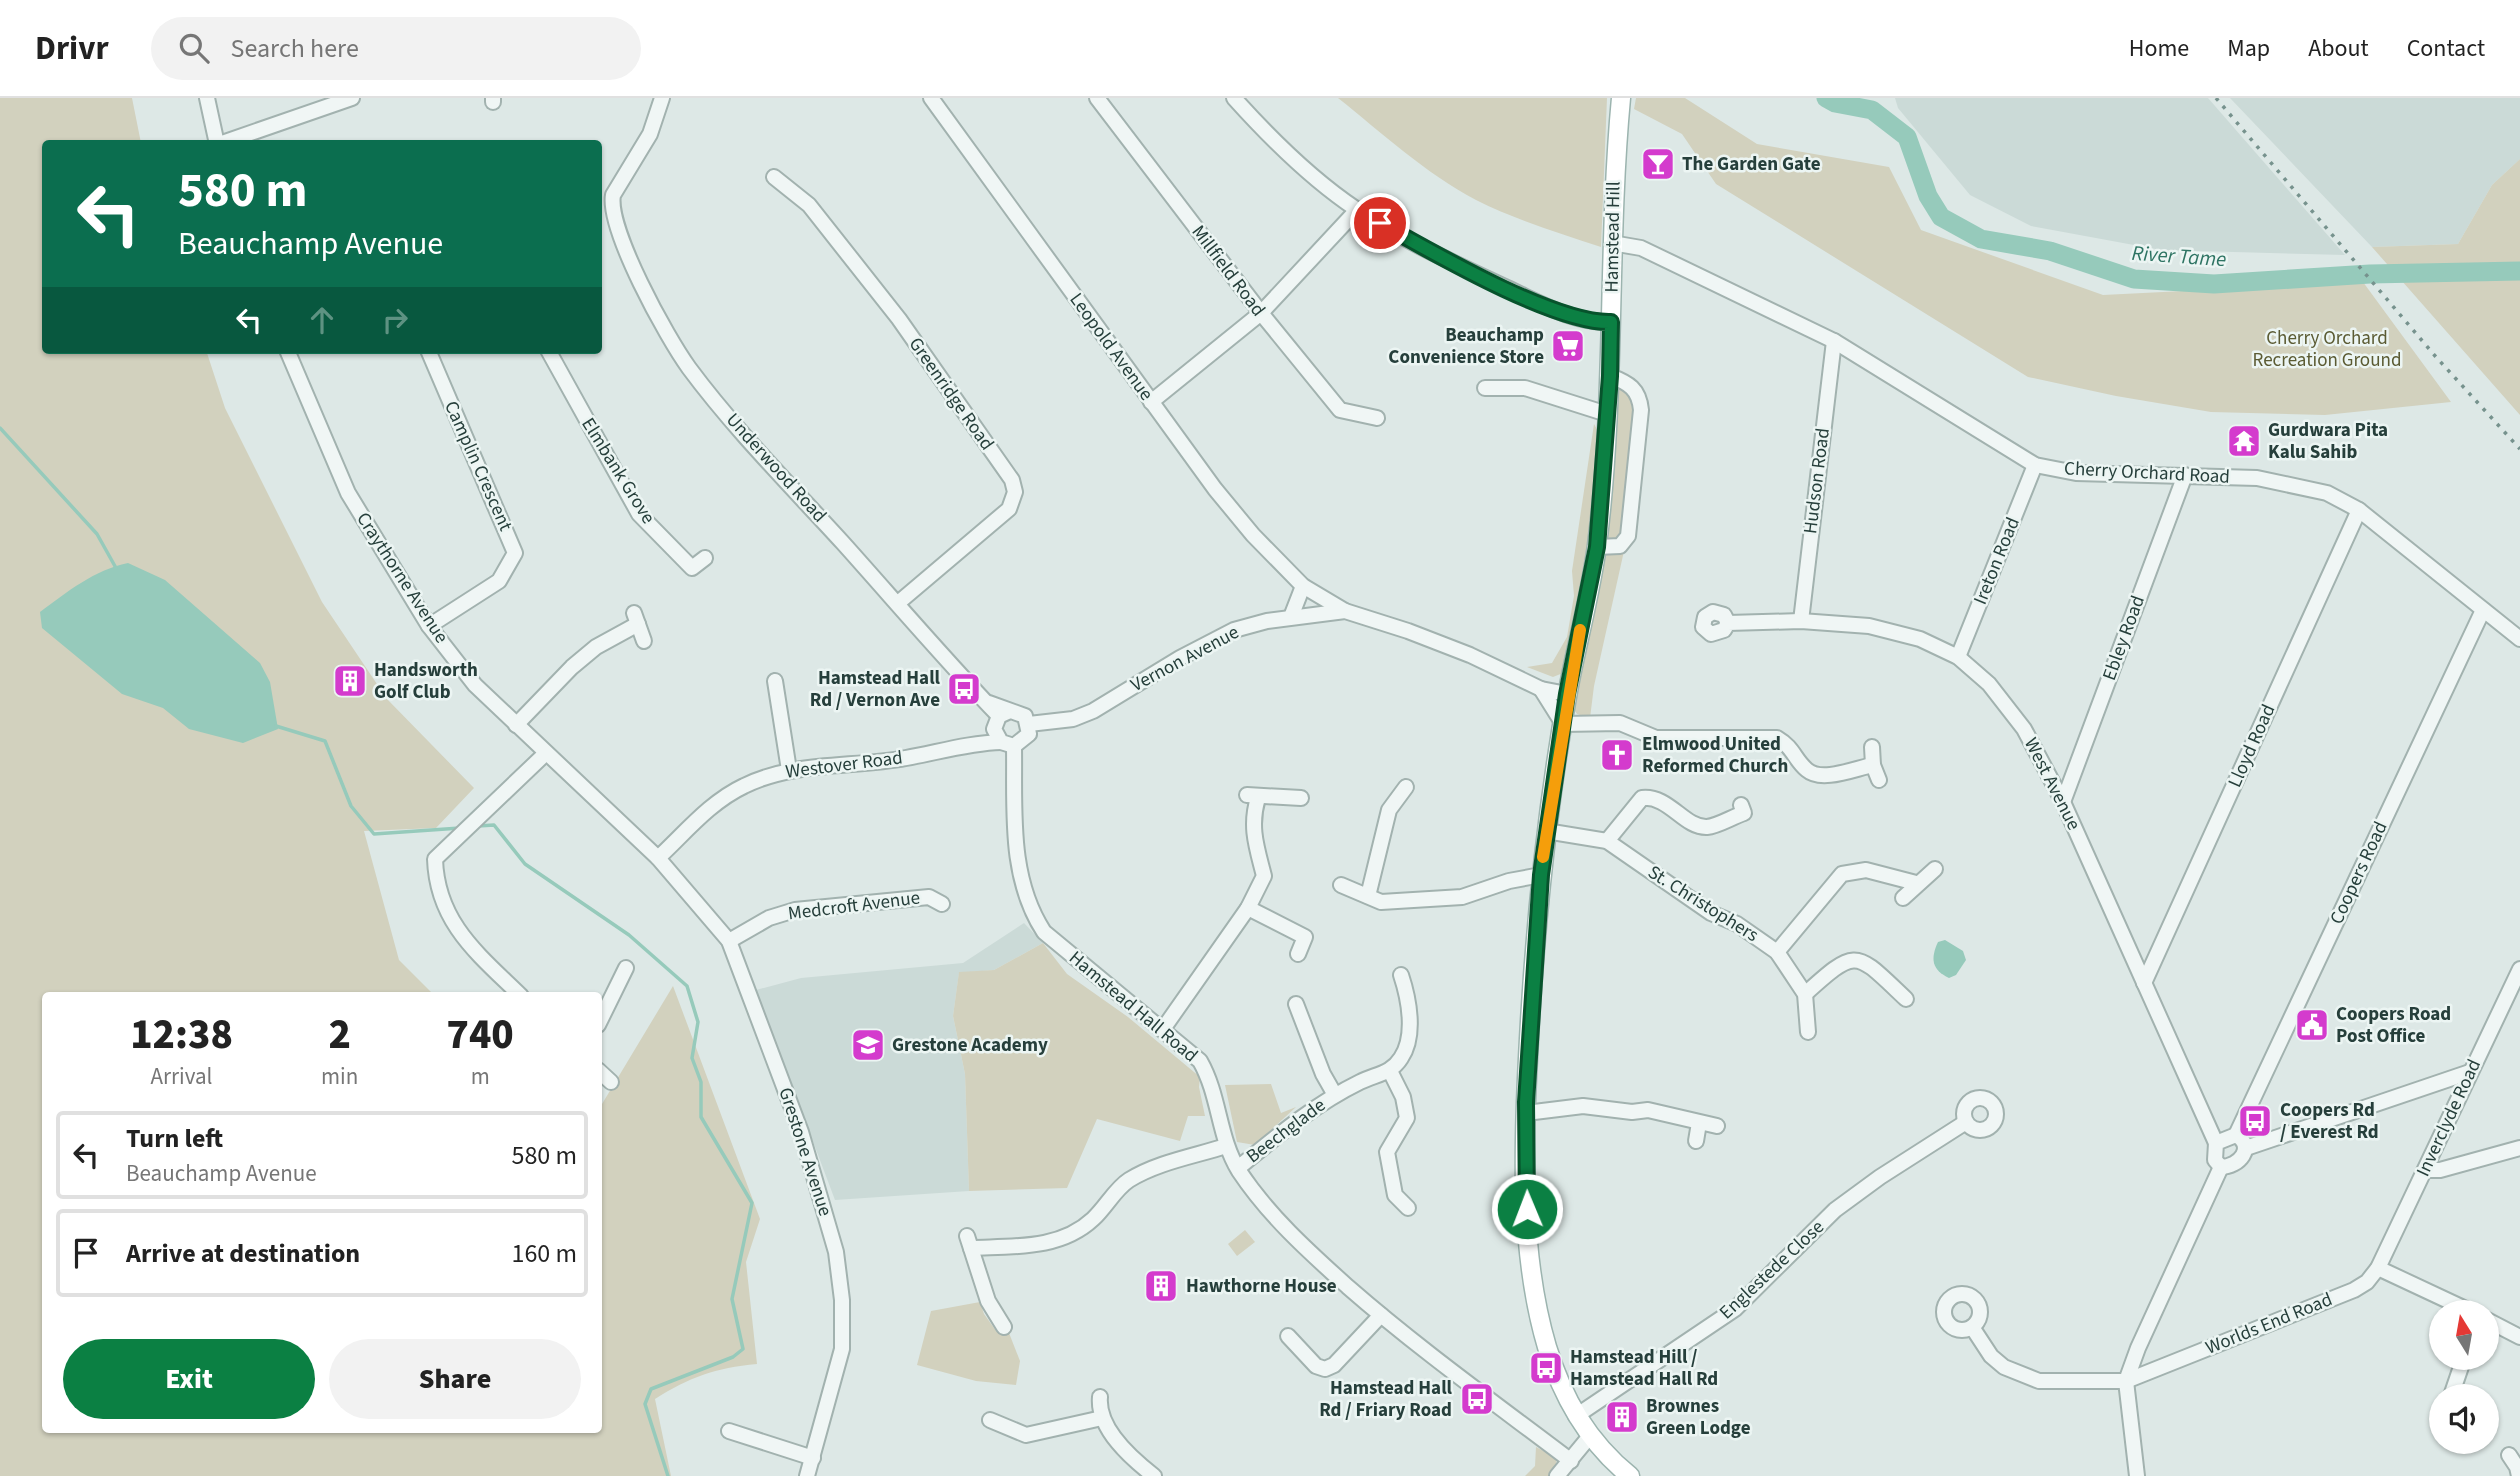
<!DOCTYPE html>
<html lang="en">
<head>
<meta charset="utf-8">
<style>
  :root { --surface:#fff; --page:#f2f2f2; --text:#222; --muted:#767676; --line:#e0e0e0; --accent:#0b8043 }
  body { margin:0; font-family:"Source Sans 3",sans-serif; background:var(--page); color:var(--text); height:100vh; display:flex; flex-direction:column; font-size:26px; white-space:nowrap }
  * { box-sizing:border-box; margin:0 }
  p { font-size:23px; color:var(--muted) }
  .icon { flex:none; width:38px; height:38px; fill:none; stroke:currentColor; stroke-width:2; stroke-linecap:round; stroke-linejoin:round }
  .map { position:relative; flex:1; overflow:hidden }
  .details { position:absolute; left:42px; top:894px; width:560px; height:441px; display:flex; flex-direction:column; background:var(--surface); border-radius:7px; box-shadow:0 2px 5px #0004 }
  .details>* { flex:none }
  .guide { position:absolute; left:42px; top:42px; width:560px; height:214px; border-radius:7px; box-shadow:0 2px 5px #0004; background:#0b6e4f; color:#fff; overflow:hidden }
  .needle { width:46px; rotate:349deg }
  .controls { position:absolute; left:2429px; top:1202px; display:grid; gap:14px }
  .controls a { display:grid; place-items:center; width:70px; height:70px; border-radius:50%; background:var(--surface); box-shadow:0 2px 5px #0004; font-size:35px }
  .pin { position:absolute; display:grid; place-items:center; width:60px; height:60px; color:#fff; margin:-30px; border:4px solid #fff; border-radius:50%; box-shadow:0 2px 7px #0007 }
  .me { position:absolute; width:77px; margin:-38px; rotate:359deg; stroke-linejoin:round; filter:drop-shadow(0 0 5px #0008) }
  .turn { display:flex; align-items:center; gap:24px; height:147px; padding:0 21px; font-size:32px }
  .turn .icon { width:91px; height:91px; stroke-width:2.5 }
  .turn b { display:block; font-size:49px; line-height:60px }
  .lanes { display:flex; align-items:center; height:66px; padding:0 21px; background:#0003; justify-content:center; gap:35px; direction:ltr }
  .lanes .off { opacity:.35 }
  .eta { display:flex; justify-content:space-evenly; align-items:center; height:119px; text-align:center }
  .eta b { font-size:42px; font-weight:800; line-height:49px }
  .action { display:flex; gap:14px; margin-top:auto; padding:14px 21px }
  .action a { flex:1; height:80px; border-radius:42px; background:var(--accent); color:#fff; font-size:28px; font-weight:800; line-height:80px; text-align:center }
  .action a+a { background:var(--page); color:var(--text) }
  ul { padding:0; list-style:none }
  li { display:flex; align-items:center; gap:21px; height:88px; margin:0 14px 10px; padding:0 7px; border:4px solid var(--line); border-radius:7px }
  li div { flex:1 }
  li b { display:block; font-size:26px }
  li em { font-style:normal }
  header { display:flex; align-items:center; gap:42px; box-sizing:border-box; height:98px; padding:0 35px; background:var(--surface); border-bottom:2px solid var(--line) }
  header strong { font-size:33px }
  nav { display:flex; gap:38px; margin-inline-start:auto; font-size:24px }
  .search { width:490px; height:63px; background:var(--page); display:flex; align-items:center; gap:18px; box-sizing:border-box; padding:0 24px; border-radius:38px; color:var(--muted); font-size:26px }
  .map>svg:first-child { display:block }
  .built { fill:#cbdad7 }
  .green { fill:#d2d1be }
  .water { fill:#96cabb }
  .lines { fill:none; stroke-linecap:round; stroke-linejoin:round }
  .stream { stroke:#96cabb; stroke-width:3.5 }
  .river { stroke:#96cabb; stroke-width:19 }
  .minor-casing { stroke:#a2b2af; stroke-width:18 }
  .major-casing { stroke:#9cb4af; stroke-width:21 }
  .minor { stroke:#f0f6f5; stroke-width:14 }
  .major { stroke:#fff; stroke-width:18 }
  .rail { stroke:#76928d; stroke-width:3.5; stroke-dasharray:3.5 7; stroke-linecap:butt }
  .route-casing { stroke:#07532c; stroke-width:18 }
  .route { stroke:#0b8043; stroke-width:12 }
  .slow { stroke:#f59e0b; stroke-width:12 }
  .labels { text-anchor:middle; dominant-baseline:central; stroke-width:5; stroke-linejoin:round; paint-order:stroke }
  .poi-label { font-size:19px; font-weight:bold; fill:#263f3b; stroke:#ecf5f3; text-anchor:start }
  .street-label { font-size:19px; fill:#263f3b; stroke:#ecf5f3 }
  .park-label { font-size:19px; fill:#5b5b33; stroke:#ecf5f3 }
  .water-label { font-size:21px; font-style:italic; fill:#2e7463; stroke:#ecf5f3 }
</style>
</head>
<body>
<header>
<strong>Drivr</strong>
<div class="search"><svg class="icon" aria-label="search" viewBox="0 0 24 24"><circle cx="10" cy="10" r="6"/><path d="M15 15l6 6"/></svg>Search here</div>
<nav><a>Home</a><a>Map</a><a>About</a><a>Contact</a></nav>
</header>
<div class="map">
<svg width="2520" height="1378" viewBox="0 0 2520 1378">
  <rect width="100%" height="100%" fill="#dde8e6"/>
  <g class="built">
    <polygon points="1895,0 2208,0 2345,157 2161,152 2031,128 1970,97 1898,10"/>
    <polygon points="2230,0 2520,0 2520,61 2492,87 2458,146 2372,149"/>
    <polygon points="1024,825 1043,845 994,872 959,875 953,918 965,976 969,1093 835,1102 756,892 801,880 963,865"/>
  </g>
  <g class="green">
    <path d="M0,0h132l9,45 -95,1v206h160l19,58 97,194 65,97 87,89 -38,40 -72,3 35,129 36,36h-389v434h552l1,-321 74,-123 87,233 -14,43 11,102c-42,4 -67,13 -102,35l16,77h-671z"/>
    <path d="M1338,0h269l-6,149c-42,-14 -85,-27 -125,-47 -51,-27 -94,-67 -138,-102z"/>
    <polygon points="1636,0 1685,0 1757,46 1889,69 1921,132 2103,197 2363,184 2451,304 2325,317 2211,314 2116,298 2028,279 1716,86 1682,36 1634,11"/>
    <polygon points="2520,61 2520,317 2372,149 2458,146 2492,87"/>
    <polygon points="1617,285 1637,299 1625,434 1619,442 1601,442"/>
    <polygon points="1594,326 1599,335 1589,462 1563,575 1553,579 1527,569 1552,565 1567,539 1574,498 1572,473"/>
    <polygon points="1624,453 1594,588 1590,620 1577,616 1573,610 1603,455"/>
    <polygon points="1043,845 1067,876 1128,919 1200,979 1199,989 1205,1018 1188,1018 1180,1043 1097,1021 1067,1090 969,1093 965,976 953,918 959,874 994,872"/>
    <polygon points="1271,986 1281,1015 1296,1009 1255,1047 1237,1044 1225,987"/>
    <polygon points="1245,1132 1255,1144 1237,1158 1228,1146"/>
    <polygon points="980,1204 984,1216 997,1234 1009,1235 1020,1263 1016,1287 976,1283 917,1267 931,1213"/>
    <polygon points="1536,1349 1557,1360 1555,1374 1550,1378 1525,1378 1535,1368"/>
  </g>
  <g class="water">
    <path d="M128,465l37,17 95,83 10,19 8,47 -35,14 -54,-14 -26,-21 -41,-14 -80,-66 -2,-16c27,-20 54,-42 88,-49z"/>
    <path d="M1945,842l18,11 3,9 -10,15 -7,3c-17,-8 -19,-19 -11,-36z"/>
  </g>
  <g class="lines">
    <g class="stream">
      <polyline points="0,330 97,436 116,470"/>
      <polyline points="276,628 325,643 351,708 374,736 460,730"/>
      <polyline points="478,728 494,727 525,766 629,837 687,888 698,924 692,960 701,984 701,1019 752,1105 732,1201 743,1251 733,1259 651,1291 645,1306 668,1378"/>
    </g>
    <polyline class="river" points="1826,0 1835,5 1872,12 1907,39 1928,98 1941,119 1981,141 2050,153 2134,181 2214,186 2370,176 2520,173"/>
    <defs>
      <g id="minor">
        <polyline points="207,0 217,46"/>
        <path d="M662,0l-12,36 -37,61c-6,34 54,143 76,173 46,62 102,118 154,175 52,58 102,117 156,173"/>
        <polyline points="931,0 1215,391 1253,437 1303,488 1345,513"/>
        <polyline points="1097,0 1261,215 1340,312 1377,320"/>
        <path d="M1234,0c36,40 77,81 122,111 46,31 100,55 151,79 33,15 66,35 104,34"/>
        <polyline points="493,4 493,0"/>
        <polyline points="219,46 352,0"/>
        <polyline points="774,79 809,107 899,221 1012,382 1015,394 1009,411 898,505"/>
        <polyline points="1612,145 1641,150 1834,243 2035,367 2076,375 2257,380 2327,395 2359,412 2520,541"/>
        <polyline points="287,252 348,395 429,528 475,587 658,760 729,843 801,1034 836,1154 842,1202 842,1251 807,1378"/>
        <polyline points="428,252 515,455 499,483 429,528"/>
        <polyline points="548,252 639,416 692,470 705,460"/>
        <polyline points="1485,290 1525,290 1607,316"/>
        <polyline points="1151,304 1261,215 1357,112"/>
        <path d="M1597,449l23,-1 8,-10 13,-126c-2,-21 -12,-27 -31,-34"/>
        <polyline points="634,515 644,543"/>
        <polyline points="1291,519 1303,488"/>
        <polyline points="1801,523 1834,243"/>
        <polyline points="1728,525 1724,517 1713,514 1705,519 1703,529 1711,536 1724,532 1728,525 1801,523 1869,528 1920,541 1958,559 1989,586 2024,631 2063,704 2216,1045"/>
        <polyline points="1958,559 2035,367"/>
        <polyline points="775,583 789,672"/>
        <path d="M1567,596l-26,-5 22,35 57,-1 36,15h121c17,10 17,21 30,32 15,13 49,-2 66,-5"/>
        <polyline points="989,605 1025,618 1029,636 1014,648 1001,644 994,631 999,618 1010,613"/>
        <polyline points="1029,626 1073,621 1093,613 1180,560 1234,532 1267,523 1345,513 1408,533 1470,557 1541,591"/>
        <polyline points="516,627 572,569 596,549 638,526"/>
        <path d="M1014,648c1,63 -6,131 30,186l156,129c20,35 18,76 39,110 30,45 69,80 109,116 71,62 148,117 223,174"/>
        <polyline points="1872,649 1873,667 1879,682"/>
        <polyline points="1247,697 1301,700"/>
        <polyline points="2063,704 2185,377"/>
        <polyline points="1546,733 1607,743 1711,815 1737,826 1777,854 1805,896 1808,934"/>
        <path d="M1607,743l35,-43c27,-3 42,30 65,29 11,-1 25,-10 37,-14l-3,-8"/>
        <path d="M658,760c27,-25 52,-56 86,-72 50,-25 108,-18 162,-28 33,-6 63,-15 95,-16"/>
        <polyline points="1341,787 1381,804 1462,799 1509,783 1541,777"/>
        <polyline points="1368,798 1389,712 1406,689"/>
        <polyline points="1903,800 1935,771"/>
        <polyline points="1248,810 1305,839 1298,856"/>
        <polyline points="729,843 769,820 795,812 929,799 942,806"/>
        <polyline points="1777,854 1842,776 1866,772 1916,785"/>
        <polyline points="2144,885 2359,412"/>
        <path d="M1805,896c53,-48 50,-43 101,5"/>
        <path d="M521,898c-42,-41 -84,-73 -86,-137l111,-106"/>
        <polyline points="1296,906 1323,976 1335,997"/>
        <polyline points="598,927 626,870"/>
        <path d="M1163,931l85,-121 16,-32c-7,-28 -15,-49 -6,-78"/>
        <polyline points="598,972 611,984"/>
        <polyline points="1390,973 1403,999 1407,1020 1387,1054 1395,1097 1408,1110"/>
        <circle cx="1980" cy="1016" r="16"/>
        <polyline points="1526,1015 1583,1008 1632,1014 1648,1012 1717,1028"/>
        <polyline points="2236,1037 2483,512"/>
        <path d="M2236,1037c20,12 3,32 -15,32l-6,-7 1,-17z"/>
        <polyline points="1696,1043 1699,1025"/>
        <polyline points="2246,1050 2470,974"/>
        <path d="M1238,1070c39,-32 77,-64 122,-86 16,-8 31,-8 41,-24 15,-22 8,-59 0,-83"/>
        <polyline points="2425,1072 2440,1072 2520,1050"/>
        <polyline points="967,1138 988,1203 1004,1229"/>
        <path d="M971,1150c42,-2 89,2 122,-29 13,-12 22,-30 36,-39 29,-18 66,-24 97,-34"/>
        <polyline points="2378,1170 2472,1214"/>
        <circle cx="1962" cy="1214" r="18"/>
        <polyline points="2487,1222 2520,1239"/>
        <polyline points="1972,1229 1991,1258 2004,1269 2039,1283 2126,1283 2354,1192 2367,1184 2378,1170 2520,871"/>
        <polyline points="1288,1238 1316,1268 1325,1271 1334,1267 1381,1217"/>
        <polyline points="2451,1298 2464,1260"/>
        <path d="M1100,1299c-3,32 32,62 54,79"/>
        <polyline points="1576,1318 1735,1211 1835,1112 1880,1079 1966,1024"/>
        <polyline points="990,1322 1026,1337 1102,1320"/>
        <polyline points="729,1333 813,1360"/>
        <polyline points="2509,1357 2517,1369 2519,1378"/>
        <polyline points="1557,1378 1590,1338"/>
        <polyline points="2137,1378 2126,1283 2138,1250 2221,1069"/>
      </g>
      <path id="major" d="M1621,0c-14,149 -5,298 -24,447 -6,48 -20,97 -29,146 -22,121 -34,244 -40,367 -5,94 -8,198 19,289 16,52 41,95 83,129"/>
    </defs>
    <use href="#minor" class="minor-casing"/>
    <use href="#major" class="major-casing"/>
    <use href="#minor" class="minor"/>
    <use href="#major" class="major"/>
    <polyline class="rail" points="2216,0 2436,259 2520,351"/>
  </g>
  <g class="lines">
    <defs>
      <path id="route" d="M1380,125c52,29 175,101 231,99l-1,54 -13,171 -30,147 -26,181 -15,227 1,107"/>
    </defs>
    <use href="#route" class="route-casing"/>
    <use href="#route" class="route"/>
    <polyline class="slow" points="1543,759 1580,532"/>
  </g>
  <defs>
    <symbol id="bar-square" viewBox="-11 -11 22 22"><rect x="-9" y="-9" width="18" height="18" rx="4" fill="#d43bcd" stroke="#ecf5f3"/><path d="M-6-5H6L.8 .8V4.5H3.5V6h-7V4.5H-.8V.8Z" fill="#fff"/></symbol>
    <symbol id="supermarket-square" viewBox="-11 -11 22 22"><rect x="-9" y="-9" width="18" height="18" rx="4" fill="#d43bcd" stroke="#ecf5f3"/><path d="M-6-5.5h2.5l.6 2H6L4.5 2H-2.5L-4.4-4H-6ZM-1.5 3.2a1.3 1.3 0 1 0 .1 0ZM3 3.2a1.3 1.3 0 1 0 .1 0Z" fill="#fff"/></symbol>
    <symbol id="temple-square" viewBox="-11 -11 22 22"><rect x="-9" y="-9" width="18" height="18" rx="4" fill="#d43bcd" stroke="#ecf5f3"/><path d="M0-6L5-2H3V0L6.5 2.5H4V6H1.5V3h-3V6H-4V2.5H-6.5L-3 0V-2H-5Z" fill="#fff"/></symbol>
    <symbol id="building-square" viewBox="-11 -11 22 22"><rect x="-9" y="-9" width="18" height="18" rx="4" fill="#d43bcd" stroke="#ecf5f3"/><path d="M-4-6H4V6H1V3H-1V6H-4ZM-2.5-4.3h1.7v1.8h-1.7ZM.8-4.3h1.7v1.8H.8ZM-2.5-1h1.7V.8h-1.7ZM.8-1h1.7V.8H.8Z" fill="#fff"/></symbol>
    <symbol id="bus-square" viewBox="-11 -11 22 22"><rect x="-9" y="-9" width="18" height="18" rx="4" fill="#d43bcd" stroke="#ecf5f3"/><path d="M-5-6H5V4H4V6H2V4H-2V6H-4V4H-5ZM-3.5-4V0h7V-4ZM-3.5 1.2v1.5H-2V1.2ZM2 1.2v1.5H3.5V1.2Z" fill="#fff"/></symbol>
    <symbol id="church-square" viewBox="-11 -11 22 22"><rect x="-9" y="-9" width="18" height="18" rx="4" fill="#d43bcd" stroke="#ecf5f3"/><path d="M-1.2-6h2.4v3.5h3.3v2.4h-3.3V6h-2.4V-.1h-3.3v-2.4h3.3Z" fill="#fff"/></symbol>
    <symbol id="civic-square" viewBox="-11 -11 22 22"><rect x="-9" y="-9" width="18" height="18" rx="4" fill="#d43bcd" stroke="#ecf5f3"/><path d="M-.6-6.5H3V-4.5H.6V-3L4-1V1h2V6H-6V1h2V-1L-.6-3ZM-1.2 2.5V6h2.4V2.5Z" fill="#fff"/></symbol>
    <symbol id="school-square" viewBox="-11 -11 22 22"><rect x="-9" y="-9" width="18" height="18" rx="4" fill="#d43bcd" stroke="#ecf5f3"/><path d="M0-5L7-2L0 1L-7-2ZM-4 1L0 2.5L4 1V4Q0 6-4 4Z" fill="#fff"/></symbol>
  </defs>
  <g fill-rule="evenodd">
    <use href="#bar-square" x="1639" y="47" width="38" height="38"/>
    <use href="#supermarket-square" x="1549" y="229" width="38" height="38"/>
    <use href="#temple-square" x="2225" y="324" width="38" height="38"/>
    <use href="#building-square" x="331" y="564" width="38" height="38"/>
    <use href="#bus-square" x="945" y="572" width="38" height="38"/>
    <use href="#church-square" x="1598" y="638" width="38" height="38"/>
    <use href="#civic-square" x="2293" y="908" width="38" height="38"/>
    <use href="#school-square" x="849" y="928" width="38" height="38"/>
    <use href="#bus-square" x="2236" y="1004" width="38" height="38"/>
    <use href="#building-square" x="1142" y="1169" width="38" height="38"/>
    <use href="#bus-square" x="1527" y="1251" width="38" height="38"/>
    <use href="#bus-square" x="1458" y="1282" width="38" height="38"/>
    <use href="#building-square" x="1603" y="1300" width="38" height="38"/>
  </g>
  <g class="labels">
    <g class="poi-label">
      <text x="1682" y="66">The Garden Gate</text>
      <text x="1544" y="237" text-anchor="end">Beauchamp<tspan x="1544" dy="22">Convenience Store</tspan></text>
      <text x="2268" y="332">Gurdwara Pita<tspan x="2268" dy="22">Kalu Sahib</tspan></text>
      <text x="374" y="572">Handsworth<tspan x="374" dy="22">Golf Club</tspan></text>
      <text x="940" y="580" text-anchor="end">Hamstead Hall<tspan x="940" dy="22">Rd / Vernon Ave</tspan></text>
      <text x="1642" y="646">Elmwood United<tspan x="1642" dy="22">Reformed Church</tspan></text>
      <text x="2336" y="916">Coopers Road<tspan x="2336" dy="22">Post Office</tspan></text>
      <text x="892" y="947">Grestone Academy</text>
      <text x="2280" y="1012">Coopers Rd<tspan x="2280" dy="22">/ Everest Rd</tspan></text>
      <text x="1186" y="1188">Hawthorne House</text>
      <text x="1570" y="1259">Hamstead Hill /<tspan x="1570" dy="22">Hamstead Hall Rd</tspan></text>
      <text x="1452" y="1290" text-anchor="end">Hamstead Hall<tspan x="1452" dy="22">Rd / Friary Road</tspan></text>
      <text x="1646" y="1308">Brownes<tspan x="1646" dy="22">Green Lodge</tspan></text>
    </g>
    <g class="street-label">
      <text transform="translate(1613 139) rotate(-89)">Hamstead Hill</text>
      <text transform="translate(1228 173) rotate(53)">Millfield Road</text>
      <text transform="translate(1111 249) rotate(54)">Leopold Avenue</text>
      <text transform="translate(951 296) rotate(55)">Greenridge Road</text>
      <text transform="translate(478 368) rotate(66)">Camplin Crescent</text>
      <text transform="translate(776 370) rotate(48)">Underwood Road</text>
      <text transform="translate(618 373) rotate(58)">Elmbank Grove</text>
      <text transform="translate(2147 375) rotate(3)">Cherry Orchard Road</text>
      <text transform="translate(1817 383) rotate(-83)">Hudson Road</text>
      <text transform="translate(1997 463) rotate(-68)">Ireton Road</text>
      <text transform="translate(402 480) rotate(57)">Craythorne Avenue</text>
      <text transform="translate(2124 540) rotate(-70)">Ebley Road</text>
      <text transform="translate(1185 561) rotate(-28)">Vernon Avenue</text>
      <text transform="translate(2252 648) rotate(-66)">Lloyd Road</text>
      <text transform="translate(844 667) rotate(-7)">Westover Road</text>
      <text transform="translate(2052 686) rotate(63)">West Avenue</text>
      <text transform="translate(2359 775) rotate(-65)">Coopers Road</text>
      <text transform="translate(1703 806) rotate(32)">St. Christophers</text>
      <text transform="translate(854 808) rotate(-7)">Medcroft Avenue</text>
      <text transform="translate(1133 909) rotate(40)">Hamstead Hall Road</text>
      <text transform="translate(2449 1020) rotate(-65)">Inverclyde Road</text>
      <text transform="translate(1286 1033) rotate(-37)">Beechglade</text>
      <text transform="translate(805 1054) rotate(72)">Grestone Avenue</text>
      <text transform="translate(1772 1172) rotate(-43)">Englestede Close</text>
      <text transform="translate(2269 1226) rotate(-22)">Worlds End Road</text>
    </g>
    <g class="park-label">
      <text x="2327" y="240">Cherry Orchard<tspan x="2327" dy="22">Recreation Ground</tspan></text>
    </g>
    <g class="water-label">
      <text transform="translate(2179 158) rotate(4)">River Tame</text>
    </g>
  </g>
</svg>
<div class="controls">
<a><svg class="needle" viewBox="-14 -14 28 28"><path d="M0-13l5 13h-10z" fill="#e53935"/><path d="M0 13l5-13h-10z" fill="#767676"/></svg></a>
<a><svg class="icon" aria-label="sound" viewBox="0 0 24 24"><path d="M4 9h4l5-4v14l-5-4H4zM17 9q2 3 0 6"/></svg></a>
</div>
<div class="pin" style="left:1380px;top:125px;background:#d93025"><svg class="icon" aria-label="arrive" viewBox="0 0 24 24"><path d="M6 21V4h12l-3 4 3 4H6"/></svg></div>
<svg class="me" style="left:1527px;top:1111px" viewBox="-20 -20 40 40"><circle r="17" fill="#0b8043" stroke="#fff" stroke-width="3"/><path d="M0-11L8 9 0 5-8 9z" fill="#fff"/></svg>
<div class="guide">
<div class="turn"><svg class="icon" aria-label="left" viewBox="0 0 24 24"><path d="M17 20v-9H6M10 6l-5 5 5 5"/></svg><div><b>580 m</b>Beauchamp Avenue</div></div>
<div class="lanes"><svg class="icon" aria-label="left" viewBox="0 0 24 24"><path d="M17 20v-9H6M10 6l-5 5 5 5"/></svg><svg class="icon off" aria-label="ahead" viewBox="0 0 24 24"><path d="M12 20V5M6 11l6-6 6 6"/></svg><svg class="icon off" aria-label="right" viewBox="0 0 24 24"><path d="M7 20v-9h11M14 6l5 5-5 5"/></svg></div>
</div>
<section class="details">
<div class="eta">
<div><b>12:38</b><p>Arrival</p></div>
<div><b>2</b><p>min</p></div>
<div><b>740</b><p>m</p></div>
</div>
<ul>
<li><svg class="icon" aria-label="left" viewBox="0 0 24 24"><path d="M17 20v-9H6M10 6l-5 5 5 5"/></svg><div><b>Turn left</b><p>Beauchamp Avenue</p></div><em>580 m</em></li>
<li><svg class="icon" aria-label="arrive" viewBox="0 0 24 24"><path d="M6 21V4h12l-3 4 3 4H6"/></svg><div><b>Arrive at destination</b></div><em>160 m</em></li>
</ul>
<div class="action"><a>Exit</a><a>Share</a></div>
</section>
</div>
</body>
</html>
